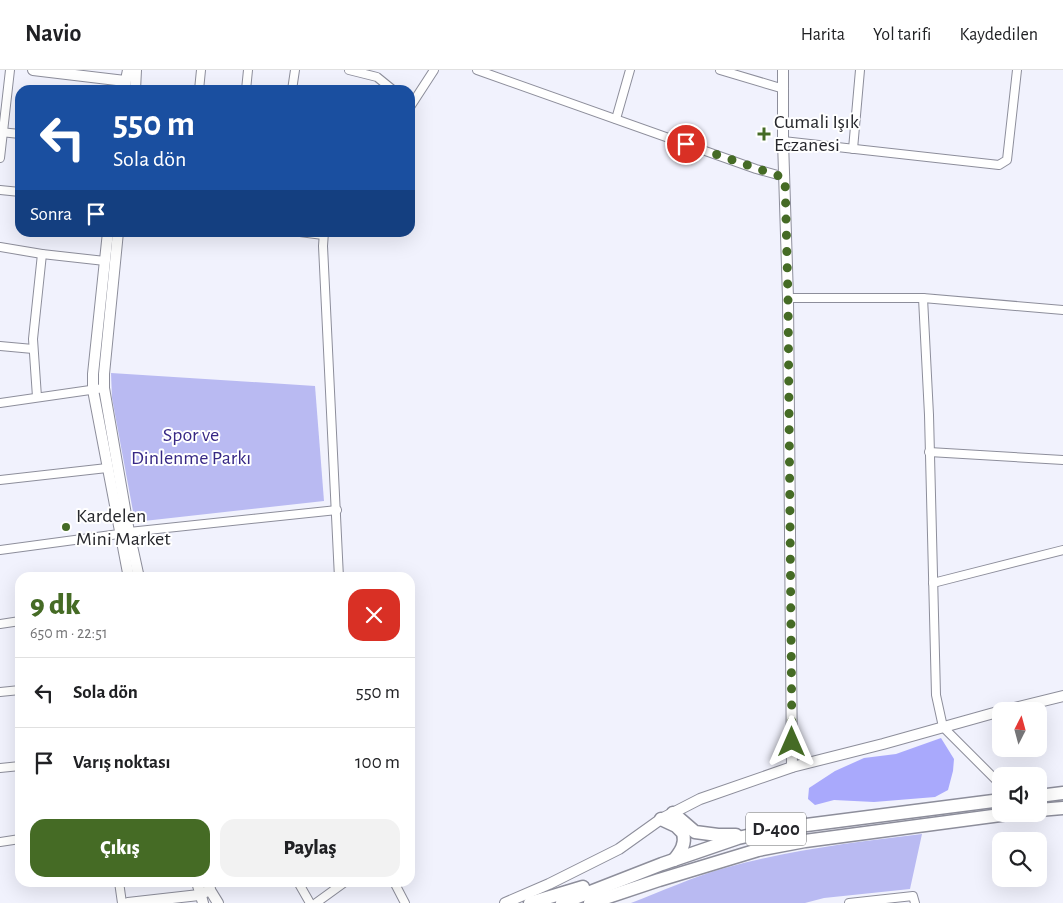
<!DOCTYPE html>
<html lang="tr">
<head>
<meta charset="utf-8">
<style>
  :root { --surface:#fff; --page:#f2f2f2; --text:#202124; --muted:#757577; --line:#e0e0e0; --accent:#456b25 }
  body { margin:0; font-family:"Alegreya Sans",sans-serif; background:var(--page); color:var(--text); height:100vh; display:flex; flex-direction:column; font-size:19px; white-space:nowrap }
  * { box-sizing:border-box; margin:0 }
  p { font-size:16px; color:var(--muted) }
  .icon { flex:none; width:28px; height:28px; fill:none; stroke:currentColor; stroke-width:2; stroke-linecap:round; stroke-linejoin:round }
  .map { position:relative; flex:1; overflow:hidden }
  .panel { position:absolute; left:15px; top:502px; width:400px; height:315px; display:flex; flex-direction:column; background:var(--surface); border-radius:15px; box-shadow:0 5px 20px #0002 }
  .panel>* { flex:none }
  .top-card { position:absolute; left:15px; top:15px; width:400px; height:152px; border-radius:15px; box-shadow:0 5px 20px #0002; background:#1a4fa0; color:#fff; overflow:hidden }
  .needle { width:32px; rotate:6deg }
  .tools { position:absolute; left:992px; top:632px; display:grid; gap:10px }
  .tools a { display:grid; place-items:center; width:55px; height:55px; border-radius:10px; background:var(--surface); box-shadow:0 5px 20px #0002; font-size:25px }
  .pin { position:absolute; display:grid; place-items:center; width:42px; height:42px; color:#fff; margin:-21px; border:2px solid #fff; border-radius:50%; box-shadow:0 1px 5px #0007 }
  .me { position:absolute; width:55px; margin:-28px; rotate:0deg; stroke-linejoin:round; filter:drop-shadow(0 0 4px #0008) }
  .turn { display:flex; align-items:center; gap:18px; height:105px; padding:0 15px; font-size:22px }
  .turn .icon { width:65px; height:65px; stroke-width:2.5 }
  .turn b { display:block; font-size:35px; line-height:42px }
  .then { display:flex; align-items:center; height:48px; padding:0 15px; background:#0003; gap:10px; font-size:19px }
  .round { display:grid; place-items:center; flex:none; width:52px; height:52px; border-radius:15px; background:var(--page) }
  .headline { display:flex; align-items:center; justify-content:space-between; height:85px; padding:0 15px }
  h1 { font-size:30px; font-weight:800; line-height:38px; color:var(--accent) }
  .button { display:flex; gap:10px; margin-top:auto; padding:10px 15px }
  .button a { flex:1; height:58px; border-radius:15px; background:var(--accent); color:#fff; font-size:20px; font-weight:800; line-height:58px; text-align:center }
  .button a+a { background:var(--page); color:var(--text) }
  ul { padding:0; list-style:none }
  li { display:flex; align-items:center; gap:15px; height:70px; padding:0 15px; border-top:1px solid var(--line) }
  li div { flex:1 }
  li b { display:block; font-size:19px }
  li em { font-style:normal }
  header { display:flex; align-items:center; gap:30px; box-sizing:border-box; height:70px; padding:0 25px; background:var(--surface); border-bottom:1px solid var(--line) }
  header strong { font-size:24px }
  nav { display:flex; gap:28px; margin-inline-start:auto; font-size:18px }
  .map>svg:first-child { display:block }
  .green { fill:#b9baf2 }
  .forest { fill:#a9a9fc }
  .lines { fill:none; stroke-linecap:round; stroke-linejoin:round }
  .minor-casing { stroke:#8d8e9b; stroke-width:10 }
  .tertiary-casing { stroke:#8d8e9b; stroke-width:12 }
  .trunk-casing { stroke:#8d8e9b; stroke-width:15 }
  .minor { stroke:#fff; stroke-width:8 }
  .tertiary { stroke:#fff; stroke-width:10 }
  .trunk { stroke:#fff; stroke-width:12 }
  .route { stroke:#456b25; stroke-width:9; stroke-dasharray:0 16.2 }
  .poi-dot { fill:#456b25; stroke:#fff; stroke-width:2 }
  .labels { text-anchor:middle; dominant-baseline:central; stroke-width:4; stroke-linejoin:round; paint-order:stroke }
  .shield { fill:#fff; stroke:#67686b; stroke-width:1 }
  .shield-label { font-size:19px; font-weight:bold; fill:#26272c }
  .poi-label { font-size:20px; fill:#26272c; stroke:#fff; text-anchor:start }
  .park-label { font-size:20px; fill:#372885; stroke:#fff }
</style>
</head>
<body>
<header>
<strong>Navio</strong>
<nav><a>Harita</a><a>Yol tarifi</a><a>Kaydedilen</a></nav>
</header>
<div class="map">
<svg width="1063" height="833" viewBox="0 0 1063 833">
  <rect width="100%" height="100%" fill="#f1f2fd"/>
  <g class="green">
    <polygon points="111,303 315,316 324,431 135,452 112,328"/>
    <path d="M922,764l-12,55 -86,9 -19,5h-174c31,-12 62,-26 94,-35 64,-18 131,-26 197,-34z"/>
  </g>
  <polygon class="forest" points="941,668 954,689 953,701 948,720 935,727 874,732 834,730 815,735 808,729 809,718 835,701 864,688 896,684"/>
  <g class="lines">
    <defs>
      <g id="minor">
        <polyline points="349,0 377,7 393,20"/>
        <polyline points="477,0 756,99 785,107"/>
        <polyline points="720,0 784,19"/>
        <polyline points="199,20 201,0"/>
        <polyline points="246,20 248,0"/>
        <polyline points="292,20 295,0"/>
        <polyline points="410,37 434,0"/>
        <polyline points="616,49 630,0"/>
        <polyline points="0,62 20,64"/>
        <polyline points="783,71 999,95 1007,90 1017,0"/>
        <polyline points="853,79 860,0"/>
        <polyline points="0,88 10,0"/>
        <polyline points="0,120 20,122"/>
        <polyline points="300,162 323,165"/>
        <polyline points="324,162 323,176 339,508"/>
        <polyline points="0,177 42,184 105,191"/>
        <polyline points="788,228 923,228 1063,240"/>
        <polyline points="923,228 929,345 936,625 943,657 1001,715"/>
        <polyline points="0,276 33,279"/>
        <polyline points="37,327 33,269 42,184"/>
        <polyline points="0,333 104,318"/>
        <polyline points="929,382 1063,390"/>
        <polyline points="0,410 107,398"/>
        <polyline points="129,462 337,440"/>
        <polyline points="0,480 119,464"/>
        <polyline points="933,513 1063,480"/>
        <polyline points="0,554 20,551"/>
        <polyline points="0,622 20,620"/>
        <polyline points="0,698 20,696"/>
        <polyline points="0,772 20,769"/>
        <polyline points="119,812 122,833"/>
        <polyline points="298,812 310,833"/>
        <polyline points="394,812 405,833"/>
        <polyline points="316,833 345,812"/>
        <polyline points="849,833 913,826 915,833"/>
      </g>
      <g id="tertiary">
        <polyline points="33,0 125,11"/>
        <polyline points="783,0 783,71 788,228 792,697"/>
        <polyline points="124,20 128,0"/>
        <polyline points="135,20 136,0"/>
        <polyline points="108,162 93,304 93,320 129,508"/>
        <polyline points="118,162 104,304 104,318 129,462 139,508"/>
        <polyline points="1002,641 1063,626"/>
        <polyline points="197,812 203,833"/>
        <polyline points="209,812 210,820 218,833"/>
        <polyline points="128,833 199,825 210,820"/>
        <polyline points="505,833 549,814 619,779 661,749 700,729 792,697 883,674 1001,641"/>
      </g>
      <g id="trunk">
        <polyline points="1039,726 1063,723"/>
        <polyline points="1039,740 1063,738"/>
        <polyline points="673,743 695,762 718,765 736,765"/>
        <path d="M661,749l15,7 7,7c3,11 -2,18 -9,27"/>
        <polyline points="530,833 583,817"/>
        <polyline points="562,833 662,794 738,768 783,758 1001,730"/>
        <polyline points="590,833 659,810 758,780 805,771 1008,744"/>
      </g>
    </defs>
    <use href="#minor" class="minor-casing"/>
    <use href="#tertiary" class="tertiary-casing"/>
    <use href="#trunk" class="trunk-casing"/>
    <use href="#minor" class="minor"/>
    <use href="#tertiary" class="tertiary"/>
    <use href="#trunk" class="trunk"/>
  </g>
  <g class="lines">
    <polyline class="route" points="686,74 785,108 788,228 792,672"/>
  </g>
  <g class="poi-dot">
    <path d="M761.5 56.5h5v5h5v5h-5v5h-5v-5h-5v-5h5z"/>
    <circle cx="66" cy="457" r="5"/>
  </g>
  <g class="labels">
    <rect class="shield" x="746" y="742.5" width="60" height="33" rx="4"/>
    <g class="shield-label">
      <text x="776" y="759">D-400</text>
    </g>
    <g class="poi-label">
      <text x="774" y="52">Cumali Işık<tspan x="774" dy="23">Eczanesi</tspan></text>
      <text x="76" y="446">Kardelen<tspan x="76" dy="23">Mini Market</tspan></text>
    </g>
    <g class="park-label">
      <text x="191" y="365">Spor ve<tspan x="191" dy="23">Dinlenme Parkı</tspan></text>
    </g>
  </g>
</svg>
<div class="tools">
<a><svg class="needle" viewBox="-14 -14 28 28"><path d="M0-13l5 13h-10z" fill="#e53935"/><path d="M0 13l5-13h-10z" fill="#757577"/></svg></a>
<a><svg class="icon" aria-label="sound" viewBox="0 0 24 24"><path d="M4 9h4l5-4v14l-5-4H4zM17 9q2 3 0 6"/></svg></a>
<a><svg class="icon" aria-label="search" viewBox="0 0 24 24"><circle cx="10" cy="10" r="6"/><path d="M15 15l6 6"/></svg></a>
</div>
<div class="pin" style="left:686px;top:74px;background:#d93025"><svg class="icon" aria-label="arrive" viewBox="0 0 24 24"><path d="M6 21V4h12l-3 4 3 4H6"/></svg></div>
<svg class="me" style="left:792px;top:672px" viewBox="-20 -20 40 40"><path d="M0-17L14 15 0 8-14 15z" fill="#456b25" stroke="#fff" stroke-width="4"/></svg>
<div class="top-card">
<div class="turn"><svg class="icon" aria-label="left" viewBox="0 0 24 24"><path d="M17 20v-9H6M10 6l-5 5 5 5"/></svg><div><b>550 m</b>Sola dön</div></div>
<div class="then">Sonra<svg class="icon" aria-label="arrive" viewBox="0 0 24 24"><path d="M6 21V4h12l-3 4 3 4H6"/></svg></div>
</div>
<section class="panel">
<div class="headline"><div><h1>9 dk</h1><p>650 m · 22:51</p></div><a class="round" style="background:#d93025;color:#fff"><svg class="icon" aria-label="close" viewBox="0 0 24 24"><path d="M6 6l12 12M18 6L6 18"/></svg></a></div>
<ul>
<li><svg class="icon" aria-label="left" viewBox="0 0 24 24"><path d="M17 20v-9H6M10 6l-5 5 5 5"/></svg><div><b>Sola dön</b></div><em>550 m</em></li>
<li><svg class="icon" aria-label="arrive" viewBox="0 0 24 24"><path d="M6 21V4h12l-3 4 3 4H6"/></svg><div><b>Varış noktası</b></div><em>100 m</em></li>
</ul>
<div class="button"><a>Çıkış</a><a>Paylaş</a></div>
</section>
</div>
</body>
</html>
